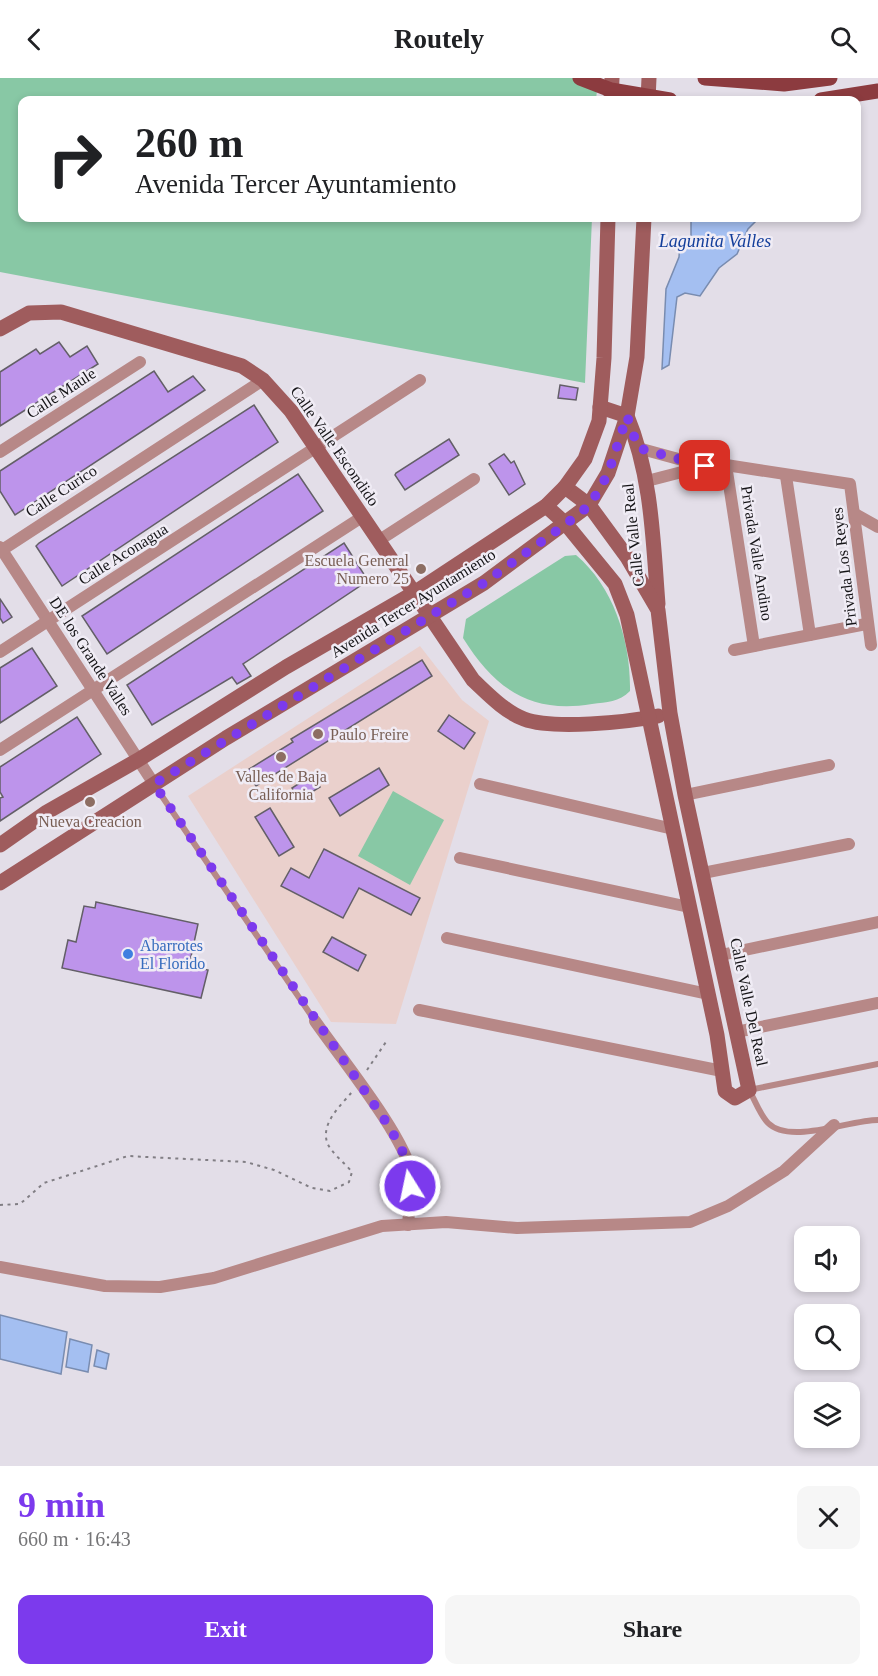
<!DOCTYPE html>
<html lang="en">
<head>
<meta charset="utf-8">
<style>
  :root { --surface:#fff; --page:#f6f6f6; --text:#202124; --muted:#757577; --accent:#7c3aed }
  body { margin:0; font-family:Georgia,serif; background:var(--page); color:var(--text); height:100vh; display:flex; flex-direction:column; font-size:22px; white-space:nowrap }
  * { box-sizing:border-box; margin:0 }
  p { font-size:20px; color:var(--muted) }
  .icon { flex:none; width:33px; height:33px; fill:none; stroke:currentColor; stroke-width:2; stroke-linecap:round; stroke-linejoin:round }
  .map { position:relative; height:1388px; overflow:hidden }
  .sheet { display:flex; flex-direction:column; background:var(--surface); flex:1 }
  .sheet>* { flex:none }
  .guide { position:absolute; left:18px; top:18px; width:843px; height:126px; border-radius:12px; box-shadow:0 3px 9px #0003; background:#fff; color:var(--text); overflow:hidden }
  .buttons { position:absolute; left:794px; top:1148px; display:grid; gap:12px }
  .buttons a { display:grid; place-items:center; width:66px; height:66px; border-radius:12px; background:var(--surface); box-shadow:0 3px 9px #0003; font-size:30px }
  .pin { position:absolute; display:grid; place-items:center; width:51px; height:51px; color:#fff; margin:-26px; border-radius:12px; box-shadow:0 3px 9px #0006 }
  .me { position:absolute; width:66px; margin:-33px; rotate:350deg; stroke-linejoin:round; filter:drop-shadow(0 0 4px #0008) }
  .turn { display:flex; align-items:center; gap:21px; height:126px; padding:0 18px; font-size:27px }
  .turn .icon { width:78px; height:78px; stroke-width:2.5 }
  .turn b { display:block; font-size:42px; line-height:51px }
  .round { display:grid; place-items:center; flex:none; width:63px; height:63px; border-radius:12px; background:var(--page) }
  .overview { display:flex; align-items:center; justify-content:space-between; height:102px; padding:0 18px }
  h1 { font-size:36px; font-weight:800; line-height:45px; color:var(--accent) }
  .button { display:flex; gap:12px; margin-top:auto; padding:12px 18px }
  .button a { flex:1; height:69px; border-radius:12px; background:var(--accent); color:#fff; font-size:24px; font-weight:800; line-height:69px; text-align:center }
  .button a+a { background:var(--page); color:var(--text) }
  header { display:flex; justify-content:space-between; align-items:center; height:78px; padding:0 18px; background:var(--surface); font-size:27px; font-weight:800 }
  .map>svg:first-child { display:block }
  .education { fill:#ead0cc }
  .green { fill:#88c8a5 }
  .water { fill:#a4bff1; stroke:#798cb0; stroke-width:1.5 }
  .building { fill:#bd94eb; stroke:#635f67; stroke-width:1.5 }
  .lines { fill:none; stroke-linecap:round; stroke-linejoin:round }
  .path { stroke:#817e84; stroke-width:2; stroke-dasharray:3 4.5; stroke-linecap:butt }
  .lane { stroke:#b78887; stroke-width:6 }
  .street { stroke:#b78887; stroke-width:12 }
  .secondary { stroke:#9f5c5d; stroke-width:15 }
  .primary { stroke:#8c3b3f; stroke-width:15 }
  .route { stroke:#7c3aed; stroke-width:10; stroke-dasharray:0 18 }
  .education-dot { fill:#8d6e63; stroke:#f0ecf5; stroke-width:2 }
  .shop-dot { fill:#3f7fe0; stroke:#f0ecf5; stroke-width:2 }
  .labels { text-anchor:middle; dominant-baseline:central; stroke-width:5; stroke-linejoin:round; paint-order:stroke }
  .street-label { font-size:16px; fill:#151417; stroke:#f0ecf5 }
  .education-label { font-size:16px; fill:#785e54; stroke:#f0ecf5 }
  .shop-label { font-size:16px; fill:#366cbe; stroke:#f0ecf5; text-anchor:start }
  .water-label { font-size:18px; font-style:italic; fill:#133e9b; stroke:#f0ecf5 }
</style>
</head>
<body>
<header><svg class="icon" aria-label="back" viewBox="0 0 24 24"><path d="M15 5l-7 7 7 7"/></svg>Routely<svg class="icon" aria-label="search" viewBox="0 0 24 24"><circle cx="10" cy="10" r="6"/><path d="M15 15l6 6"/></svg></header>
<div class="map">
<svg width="878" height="1388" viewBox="0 0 878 1388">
  <rect width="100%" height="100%" fill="#e3dee8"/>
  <polygon class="education" points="420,568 462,622 489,643 396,946 331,944 188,718"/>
  <g class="green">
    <polygon points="0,0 583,0 597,12 596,22 22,22 22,140 592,140 585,305 0,194"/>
    <path d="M576,477c38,32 55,87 54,136 -11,11 -23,11 -38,13 -62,10 -97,-15 -129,-66l3,-19 99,-63z"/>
    <polygon points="393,713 444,742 410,807 358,778"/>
  </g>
  <g class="water">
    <polygon points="691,140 759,140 748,151 737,176 719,190 700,218 685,215 677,219 669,287 662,291 666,211 679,179 680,165 685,166 691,158"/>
    <polygon points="0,1237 67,1254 61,1296 0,1281"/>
    <polygon points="70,1261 92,1267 88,1294 66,1289"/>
    <polygon points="97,1272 109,1276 106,1291 94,1288"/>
  </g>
  <g class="building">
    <polygon points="59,264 70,279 87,268 98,286 0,348 0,294 36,271 40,276"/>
    <polygon points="154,293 168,314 193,298 205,312 15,437 0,413 0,393"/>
    <polygon points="560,307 578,310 576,322 558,320"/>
    <polygon points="254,327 278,364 62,508 36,468 39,465"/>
    <polygon points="449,361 459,377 405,412 395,397 396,395"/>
    <polygon points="504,376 511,385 514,383 525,406 509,417 489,386"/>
    <polygon points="298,396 323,433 107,576 82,538"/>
    <polygon points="344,465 367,501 366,504 243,586 251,598 237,606 232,599 152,647 127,607"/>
    <polygon points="0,521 12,539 3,545 0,540"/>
    <polygon points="32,570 57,608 0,645 0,590"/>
    <polygon points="422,582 432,598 256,708 246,693 293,664 291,661"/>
    <polygon points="449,637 475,655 464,671 438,653"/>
    <polygon points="77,639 101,676 0,743 0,720 3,719 0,714 0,689"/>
    <polygon points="379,690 389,707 340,738 329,720"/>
    <polygon points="312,697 320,709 299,722 292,710"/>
    <polygon points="270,730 294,769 279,778 255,739"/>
    <polygon points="324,771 420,820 411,837 359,810 343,840 281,808 291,790 309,800"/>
    <polygon points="96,824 198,846 189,888 208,892 201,920 62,890 68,862 76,864 84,828 95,830"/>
    <polygon points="332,859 366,877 358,893 323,874"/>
  </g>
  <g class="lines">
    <g class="path">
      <polyline points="367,992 388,961"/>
      <path d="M0,1127l20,-1 24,-21 84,-27 118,6 28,8 38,18 18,3 19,-9 3,-10c-7,-9 -22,-20 -25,-30 -6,-19 14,-37 25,-50"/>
    </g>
    <g class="lane">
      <polyline points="155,708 315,943"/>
      <path d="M878,986l-129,26c6,10 11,25 19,33 22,22 81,-3 110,-3"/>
    </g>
    <g class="street">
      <polyline points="638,370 704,388"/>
      <polyline points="0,374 140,284"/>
      <polyline points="726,387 754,568"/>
      <polyline points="786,398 810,557"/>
      <polyline points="647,403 705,388 726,387 850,406 871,567"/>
      <polyline points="855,436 878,449"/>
      <polyline points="378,463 474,401"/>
      <polyline points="0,469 154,706"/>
      <polyline points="2,472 263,302"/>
      <polyline points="734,572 866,546"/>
      <polyline points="0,574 420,302"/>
      <polyline points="0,672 362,439"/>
      <polyline points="480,706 673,751"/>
      <polyline points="685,717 829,687"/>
      <polyline points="460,780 689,829"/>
      <polyline points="703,795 849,766"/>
      <polyline points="447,860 708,916"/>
      <polyline points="721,877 878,844"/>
      <polyline points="419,932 722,993"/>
      <path d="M315,943c22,32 92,118 96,153 2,16 -2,34 -3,51"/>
      <polyline points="736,954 878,925"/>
      <polyline points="0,1189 105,1208 160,1209 214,1200 382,1148 446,1144 517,1150 690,1144 728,1128 784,1093 834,1047"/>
    </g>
    <g class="secondary">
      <polyline points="611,22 612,0"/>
      <polyline points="648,22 649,0"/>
      <path d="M0,251l29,-16 32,-1 181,54 21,14 28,31 182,269c15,14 32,32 51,39 29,11 104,3 134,-3"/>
      <path d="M600,329l27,9c25,60 26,125 31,188"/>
      <polyline points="546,428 566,446 615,506 627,537 717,957 725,1013 735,1020 749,1012 685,717 670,635 658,532 627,479 589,427 565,409"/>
      <polyline points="0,767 47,734 138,682 286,589 414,515 546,428 565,409 585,381 599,343 604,280 608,140"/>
      <polyline points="0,805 226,660 484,505 589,427 608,395 627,338 637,279 644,140"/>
    </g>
    <g class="primary">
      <polyline points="580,0 611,12 670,22"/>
      <polyline points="705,0 784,6 830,0"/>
      <polyline points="821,22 878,13"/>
    </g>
  </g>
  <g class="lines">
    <path class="route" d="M410,1108c1,-25 -13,-46 -26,-67l-230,-335 330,-201 82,-59 24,-19 18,-31 19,-58 11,32 67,18"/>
  </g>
  <g class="education-dot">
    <circle cx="421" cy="491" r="6"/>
    <circle cx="318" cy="656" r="6"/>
    <circle cx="281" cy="679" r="6"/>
    <circle cx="90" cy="724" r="6"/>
  </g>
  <circle class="shop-dot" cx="128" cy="876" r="6"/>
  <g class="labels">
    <g class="street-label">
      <text transform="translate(61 315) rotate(-33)">Calle Maule</text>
      <text transform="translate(335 368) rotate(55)">Calle Valle Escondido</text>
      <text transform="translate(61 413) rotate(-33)">Calle Curico</text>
      <text transform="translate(633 457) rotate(-96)">Calle Valle Real</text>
      <text transform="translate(757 475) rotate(81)">Privada Valle Andino</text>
      <text transform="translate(123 476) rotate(-32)">Calle Aconagua</text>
      <text transform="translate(844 489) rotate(-97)">Privada Los Reyes</text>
      <text transform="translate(413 525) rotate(-32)">Avenida Tercer Ayuntamiento</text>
      <text transform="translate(91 578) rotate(57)">DE los Grande Valles</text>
      <text transform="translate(749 924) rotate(78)">Calle Valle Del Real</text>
    </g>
    <g class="education-label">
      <text x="409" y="482" text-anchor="end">Escuela General<tspan x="409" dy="18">Numero 25</tspan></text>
      <text x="330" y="656" text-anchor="start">Paulo Freire</text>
      <text x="281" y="698">Valles de Baja<tspan x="281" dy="18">California</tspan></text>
      <text x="90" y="743">Nueva Creacion</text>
    </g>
    <g class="shop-label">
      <text x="140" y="867">Abarrotes<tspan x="140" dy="18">El Florido</tspan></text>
    </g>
    <g class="water-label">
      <text x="715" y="163">Lagunita Valles</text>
    </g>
  </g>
</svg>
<div class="buttons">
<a><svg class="icon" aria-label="sound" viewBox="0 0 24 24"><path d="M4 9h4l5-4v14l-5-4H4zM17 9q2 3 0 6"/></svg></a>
<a><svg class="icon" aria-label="search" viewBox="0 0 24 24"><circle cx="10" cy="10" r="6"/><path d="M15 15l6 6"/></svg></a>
<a><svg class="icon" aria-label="layers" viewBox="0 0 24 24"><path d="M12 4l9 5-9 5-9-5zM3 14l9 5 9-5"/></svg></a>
</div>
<div class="pin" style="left:705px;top:388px;background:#d93025"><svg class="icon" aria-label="arrive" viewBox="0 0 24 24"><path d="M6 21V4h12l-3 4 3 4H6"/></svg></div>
<svg class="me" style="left:410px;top:1108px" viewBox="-20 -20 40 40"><circle r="17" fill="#7c3aed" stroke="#fff" stroke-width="3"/><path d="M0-11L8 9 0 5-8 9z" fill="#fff"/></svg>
<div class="guide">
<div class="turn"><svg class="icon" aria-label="right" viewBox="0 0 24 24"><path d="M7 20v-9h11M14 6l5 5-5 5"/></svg><div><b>260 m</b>Avenida Tercer Ayuntamiento</div></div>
</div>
</div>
<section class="sheet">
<div class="overview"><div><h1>9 min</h1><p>660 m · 16:43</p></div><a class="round"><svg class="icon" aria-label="close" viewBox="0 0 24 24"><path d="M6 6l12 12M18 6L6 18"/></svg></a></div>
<div class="button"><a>Exit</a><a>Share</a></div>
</section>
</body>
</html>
